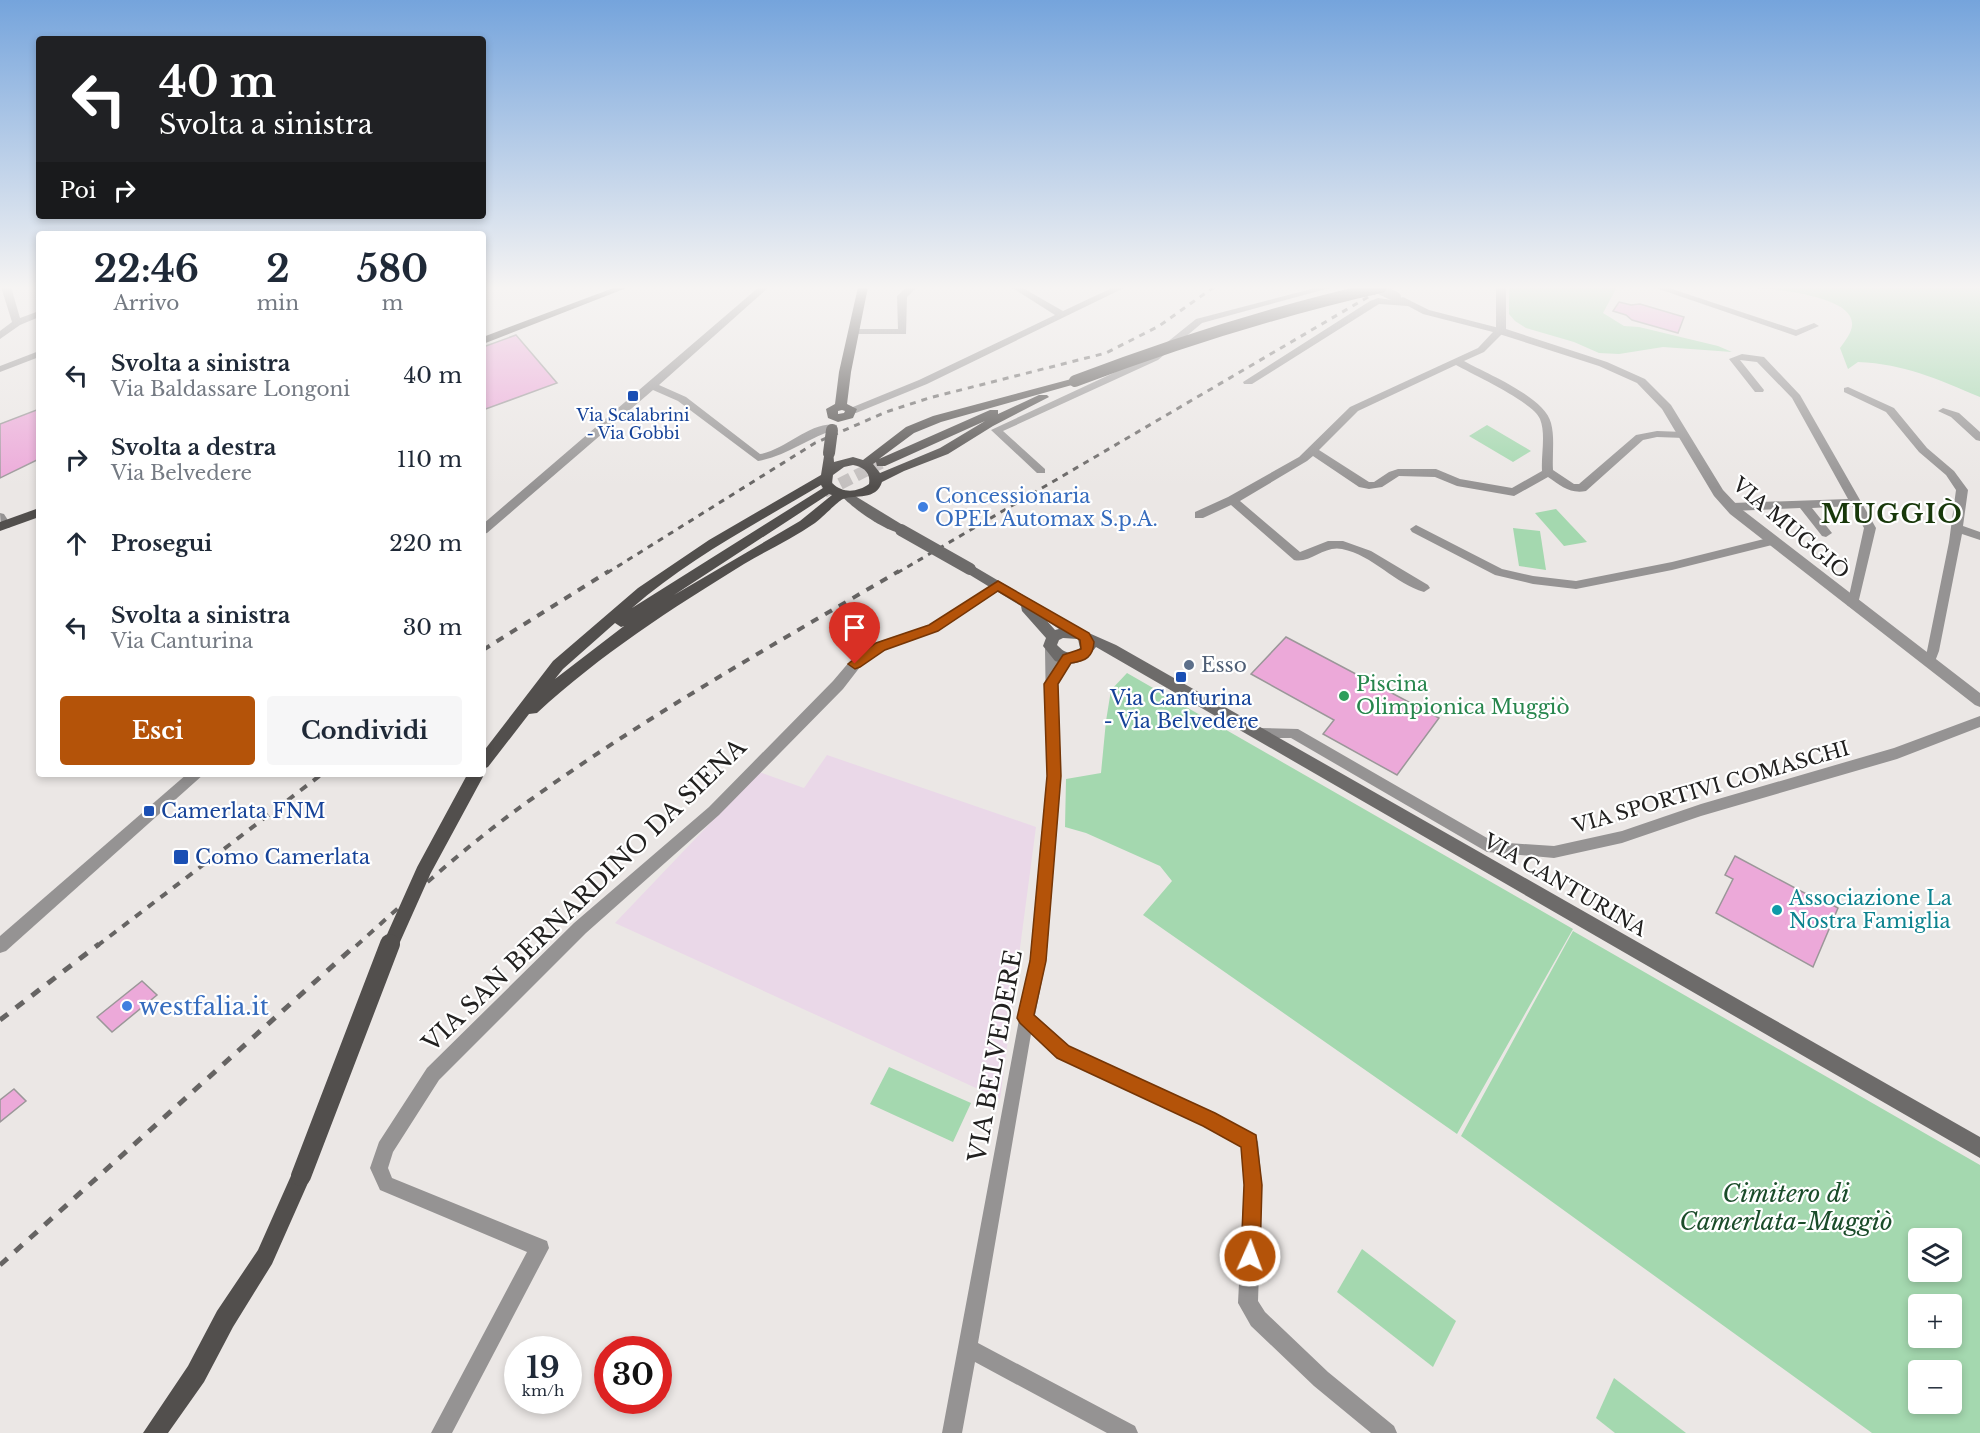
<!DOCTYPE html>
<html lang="it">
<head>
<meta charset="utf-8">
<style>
  :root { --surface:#fff; --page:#f6f6f7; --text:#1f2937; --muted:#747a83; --accent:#b45309 }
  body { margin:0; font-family:"Libre Baskerville",serif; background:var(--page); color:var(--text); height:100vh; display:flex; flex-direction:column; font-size:22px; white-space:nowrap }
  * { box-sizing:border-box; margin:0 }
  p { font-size:20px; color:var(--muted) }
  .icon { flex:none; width:33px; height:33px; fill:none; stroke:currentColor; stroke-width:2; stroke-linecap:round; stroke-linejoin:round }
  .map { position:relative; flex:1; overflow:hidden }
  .side { position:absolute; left:36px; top:231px; width:450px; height:546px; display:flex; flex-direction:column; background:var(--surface); border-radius:6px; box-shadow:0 3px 9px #0003 }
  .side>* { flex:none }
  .top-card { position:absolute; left:36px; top:36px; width:450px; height:183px; border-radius:6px; box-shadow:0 3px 9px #0003; background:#202124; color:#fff; overflow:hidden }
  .fabs { position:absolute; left:1908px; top:1228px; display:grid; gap:12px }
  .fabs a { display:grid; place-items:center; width:54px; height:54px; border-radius:6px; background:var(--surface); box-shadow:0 3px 9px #0003; font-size:30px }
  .speed { position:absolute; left:504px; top:1336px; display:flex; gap:12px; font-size:30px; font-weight:700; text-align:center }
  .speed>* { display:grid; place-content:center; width:78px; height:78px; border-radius:50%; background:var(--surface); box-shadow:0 3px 9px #0003; line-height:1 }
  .speed small { font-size:15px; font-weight:400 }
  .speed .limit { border:9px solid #d22; background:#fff; color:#111 }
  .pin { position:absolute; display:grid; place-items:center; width:51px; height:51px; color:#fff; margin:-62px -26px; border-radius:50% 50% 50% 0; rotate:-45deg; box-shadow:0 0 6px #0007 }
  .pin .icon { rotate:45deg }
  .me { position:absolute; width:66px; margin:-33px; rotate:2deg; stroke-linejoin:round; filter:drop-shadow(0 0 4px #0008) }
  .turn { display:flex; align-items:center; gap:21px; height:126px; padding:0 24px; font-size:27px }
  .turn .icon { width:78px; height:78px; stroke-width:2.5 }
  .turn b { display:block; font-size:42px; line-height:51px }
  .then { display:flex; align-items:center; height:57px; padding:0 24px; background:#0003; gap:12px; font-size:22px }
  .eta { display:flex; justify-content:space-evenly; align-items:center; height:102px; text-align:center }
  .eta b { font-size:36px; font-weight:800; line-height:42px }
  .cta { display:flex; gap:12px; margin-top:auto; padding:12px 24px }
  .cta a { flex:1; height:69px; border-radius:6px; background:var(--accent); color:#fff; font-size:24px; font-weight:800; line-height:69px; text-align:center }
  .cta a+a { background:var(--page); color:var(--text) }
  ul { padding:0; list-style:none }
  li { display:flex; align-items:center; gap:18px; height:84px; padding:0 24px }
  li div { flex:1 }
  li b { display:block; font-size:22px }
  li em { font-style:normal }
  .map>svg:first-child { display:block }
  .education { fill:#ead8e8 }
  .green { fill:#a4d8af; fill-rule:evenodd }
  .building { fill:#eca9d9; stroke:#9b9799; stroke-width:1.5 }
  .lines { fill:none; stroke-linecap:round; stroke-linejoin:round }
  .primary-tunnel { stroke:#c3bfbe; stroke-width:12; stroke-dasharray:12 6; stroke-linecap:butt }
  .minor { fill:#959393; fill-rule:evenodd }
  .tertiary { fill:#959393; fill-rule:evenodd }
  .secondary { fill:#6d6b6a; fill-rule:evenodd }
  .primary { fill:#524f4d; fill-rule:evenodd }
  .rail-far2 { stroke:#666463; stroke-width:3; stroke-dasharray:6 6; stroke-linecap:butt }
  .rail-far1 { stroke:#666463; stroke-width:4; stroke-dasharray:8 8; stroke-linecap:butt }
  .rail { stroke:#666463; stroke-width:5; stroke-dasharray:10 10; stroke-linecap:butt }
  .minor-bridge { stroke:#959393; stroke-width:10 }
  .secondary-bridge { stroke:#6d6b6a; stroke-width:12 }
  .primary-bridge-far2 { stroke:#524f4d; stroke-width:12 }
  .primary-bridge-far1 { stroke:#524f4d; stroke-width:15 }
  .primary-bridge { stroke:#524f4d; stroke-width:20 }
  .route { fill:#b45309; stroke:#753606; stroke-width:1.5 }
  .transit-dot { fill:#1a4fb4; stroke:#fff; stroke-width:2 }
  .shop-dot { fill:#3f7fe0; stroke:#fff; stroke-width:2 }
  .service-dot { fill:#5c6f8a; stroke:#fff; stroke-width:2 }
  .leisure-dot { fill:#2e9e5b; stroke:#fff; stroke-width:2 }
  .culture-dot { fill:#0f9aa8; stroke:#fff; stroke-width:2 }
  .labels { text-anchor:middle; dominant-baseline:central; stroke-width:4.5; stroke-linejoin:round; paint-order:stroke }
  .far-transit-label { font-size:16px; fill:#164399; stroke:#fff }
  .shop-label { font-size:20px; fill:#366cbe; stroke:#fff; text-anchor:start }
  .street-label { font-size:20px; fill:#222120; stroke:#fff }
  .service-label { font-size:20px; fill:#4e5e75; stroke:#fff; text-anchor:start }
  .leisure-label { font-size:20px; fill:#27864d; stroke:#fff; text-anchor:start }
  .transit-label { font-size:20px; fill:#164399; stroke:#fff; text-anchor:start }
  .culture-label { font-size:20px; fill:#0d838f; stroke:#fff; text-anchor:start }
  .near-street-label { font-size:24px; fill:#222120; stroke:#fff }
  .near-shop-label { font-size:24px; fill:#366cbe; stroke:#fff; text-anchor:start }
  .near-park-label { font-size:24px; font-style:italic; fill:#1b4c2a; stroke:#fff }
  .district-label { font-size:26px; font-weight:bold; letter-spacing:1.5px; fill:#18380a; stroke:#fff }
</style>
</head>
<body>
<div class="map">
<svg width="1980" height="1433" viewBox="0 0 1980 1433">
  <rect width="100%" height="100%" fill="#ebe7e5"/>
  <polygon class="education" points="827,755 1036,827 1000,1099 615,923 759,772 804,788"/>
  <g class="green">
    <polygon points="1509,287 1617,287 1603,313 1624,326 1639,327 1718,346 1732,352 1663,347 1619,354 1599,353 1574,342 1526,328 1515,321 1509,314"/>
    <path d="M1742,287h238v110c-43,-18 -75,-33 -122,-35l-10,7 -8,-21c5,-7 13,-17 12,-25 -1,-29 -88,-35 -110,-36z"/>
    <polygon points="1487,425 1531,451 1513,462 1469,436"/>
    <polygon points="1556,509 1587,542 1564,546 1535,513"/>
    <polygon points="1513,528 1540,531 1546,570 1519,566"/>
    <polygon points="1127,673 1573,929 1457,1134 1143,915 1172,881 1160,866 1086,833 1065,827 1066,779 1101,773 1106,721 1111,690"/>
    <path d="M1573,931l407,234v268h-108l-411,-297zM1918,1239h34v33h-34zM1918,1305h34v33h-34zM1918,1371h34v33h-34z"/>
    <polygon points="889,1067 971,1103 953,1142 870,1104"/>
    <polygon points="1362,1249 1456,1321 1433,1367 1337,1292"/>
    <polygon points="1614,1378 1686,1433 1615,1433 1596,1418"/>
  </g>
  <g class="building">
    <polygon points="1619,302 1631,305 1640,304 1684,317 1678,333 1632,320 1626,315 1613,311"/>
    <polygon points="516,335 557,383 483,410 483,347"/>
    <polygon points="39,409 39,459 0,478 0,424"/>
    <polygon points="1286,637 1439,718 1397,775 1323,734 1334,720 1251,674"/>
    <polygon points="1735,856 1810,896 1811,893 1838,908 1813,967 1716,913 1733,879 1725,875"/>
    <polygon points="142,981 157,995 112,1032 97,1017"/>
    <polygon points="14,1089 26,1101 0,1122 0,1100"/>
  </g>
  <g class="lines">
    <polyline class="primary-tunnel" points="824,492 881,463"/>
    <g class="minor">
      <polygon points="1,287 11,287 20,318 39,311 39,317 20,325 0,339 0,331 12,322"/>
      <path d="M759,287h10l-110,98 27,12 74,57c26,-4 50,-33 77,-29v4c-28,8 -50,27 -79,32l-80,-60 -25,-11 -166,143 -4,1v-10z"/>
      <polygon points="907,287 917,287 907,297 906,334 851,334 849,332 854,329 898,329 897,296"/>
      <polygon points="1011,287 1021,287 1063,311 1114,287 1126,287 927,384 856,413 848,413 848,409 919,380 1055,315"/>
      <polygon points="1319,287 1333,287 1202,323 1158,360 1003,431 1045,469 1045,473 1037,473 991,430 1150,356 1196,319"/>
      <polygon points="1653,287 1666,287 1796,330 1814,323 1819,326 1796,336"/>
      <path d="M1378,298l21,3 1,-3 3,-1 26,13 74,19v4l-19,19 -20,9c23,13 81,36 87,62 4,15 1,32 2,47l21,14h5l57,-49 21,-4 27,1 5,3 -5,3 -27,-1 -14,3 -57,51c-16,3 -25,-5 -38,-14l-34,19 -57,-10 -22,-9 -36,-1 -17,11 -13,2 -10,-2 -46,-31 -6,5 -67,40 60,51 28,-11h15l28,10 57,34 2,3 -6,4c-29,-8 -51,-37 -82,-43 -18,-4 -32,15 -48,11l-63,-55 -28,13h-8v-6l33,-15 71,-40 51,-50 128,-59 15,-16 -70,-18 -15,-8 -29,-2 -127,80h-8l-1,-2 127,-81zM1456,365c18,10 77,37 84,54 6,15 1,35 2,52l-30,17 -52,-9 -24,-10h-38l-9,3 -15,10h-5l-50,-32 39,-39z"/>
      <polygon points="39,351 39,357 0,372 0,366"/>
      <polygon points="1742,354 1764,357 1800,395 1876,528 1857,608 1853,609 1847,605 1864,528 1852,506 1812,508 1832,533 1826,537 1822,536 1800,508 1732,511 1726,507 1732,503 1848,499 1792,398 1757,362 1740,360 1764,390 1763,392 1755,392 1729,359"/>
      <polygon points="1848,387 1894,408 1927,448 1954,471 1968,490 1963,526 1980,532 1980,540 1962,534 1939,651 1934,664 1929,666 1923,661 1927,651 1949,542 1956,490 1946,475 1919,452 1886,412 1844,392 1844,388"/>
      <polygon points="1943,408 1959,413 1980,432 1980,441 1976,440 1951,417 1938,411"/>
      <polygon points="0,513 4,514 11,525 9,528 1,528"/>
      <polygon points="1416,525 1502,569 1533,576 1576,581 1672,562 1772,537 1778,541 1772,545 1672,570 1576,589 1533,584 1495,575 1412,532 1410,529"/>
      <polygon points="998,581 1004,585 1002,588 938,631 885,649 860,667 843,689 719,815 586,933 439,1080 393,1152 388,1168 392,1178 547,1241 549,1248 452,1433 431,1433 527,1252 380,1190 370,1168 379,1142 427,1068 574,923 709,807 833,681 850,661 875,643 930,625"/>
      <polygon points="1051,644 1057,649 1058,663 1062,656 1067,654 1073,659 1058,683 1061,776 1046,961 1035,1015 1069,1046 1215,1113 1255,1136 1258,1142 1262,1185 1258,1301 1265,1312 1328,1372 1394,1426 1397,1433 1371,1433 1314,1386 1251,1326 1238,1303 1244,1185 1241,1147 1203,1125 1057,1058 1031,1034 978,1343 1135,1426 1138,1433 1107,1433 975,1362 962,1433 942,1433 1030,961 1047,776 1045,649"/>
      <polygon points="1980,716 1980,727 1897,759 1701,816 1622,843 1554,858 1487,852 1291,738 1260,738 1255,737 1253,733 1255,729 1260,728 1298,729 1494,842 1554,846 1622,831 1701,804 1894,748"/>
      <polygon points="187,774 204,774 6,951 0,953 0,936"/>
    </g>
    <polygon class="tertiary" points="1496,287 1506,287 1506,329 1607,362 1645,379 1671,405 1723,490 1740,508 1980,693 1980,707 1975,705 1730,514 1714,496 1662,409 1637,383 1599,366 1496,333"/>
    <g class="secondary">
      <path d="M847,491l59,36 1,3 -1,3c-14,4 -57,-27 -65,-38z"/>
      <path d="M970,564l112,66 34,15 864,492v21l-884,-511c-11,14 -19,21 -41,14l-12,-15 3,-8 -24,-27 -1,-5 -56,-34 -2,-3 2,-3zM1047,621l12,8 -4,1zM1063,638l15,1 2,9c-10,7 -14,6 -23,-3l2,-5z"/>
    </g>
    <g class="primary">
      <polygon points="616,287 629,287 483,344 483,337"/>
      <path d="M858,287h10l-17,85 -4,32 10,5 -4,9 -15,4 -10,-4 -2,-9 9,-5 4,-32zM842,410l3,1 -1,2 -6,1v-3z"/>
      <path d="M1075,378l4,1v4l-138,39 -27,11 -35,26 111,-49h8v4l41,-19h8l2,2 -56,29 -45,28 -44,17 -22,11c-6,19 -26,12 -39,17 -5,2 -21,19 -28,24 -22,15 -47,27 -71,41 -73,45 -143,90 -207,149l-8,1 -41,53 -5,2v-17l70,-91 85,-73 71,-48 112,-65 4,-25h8l1,12 19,-5 10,3 43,-33 27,-11zM985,421l-45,27 -60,25 -7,-9 3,-2 1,4h8zM853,465c10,2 18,7 16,19 -11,8 -26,10 -37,-1l1,-8 11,-8zM821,485l2,3 -191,120c56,-49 125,-85 189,-123zM829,494l3,1 -32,26 -126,74zM615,623l6,4 3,-1 -69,53 8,-10z"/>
      <polygon points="39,508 39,517 0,531 0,522"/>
      <polygon points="301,1166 308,1169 311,1176 272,1264 233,1327 204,1382 168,1433 143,1433 188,1366 217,1311 258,1250 294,1169"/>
    </g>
    <g class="rail-far2">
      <polyline points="607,573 815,443 886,412 929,398 1106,353 1159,326 1214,287"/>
      <polyline points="897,573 1385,287"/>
    </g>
    <g class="rail-far1">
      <polyline points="483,650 609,571"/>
      <polyline points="97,946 322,774"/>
      <path d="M356,946c50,-45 101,-92 155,-132 123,-91 257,-166 388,-243"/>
    </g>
    <g class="rail">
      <polyline points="0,1020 99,944"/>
      <polyline points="0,1265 357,944"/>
    </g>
    <polyline class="minor-bridge" points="1375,287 1396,297"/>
    <polyline class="secondary-bridge" points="901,530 970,569"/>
    <g class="primary-bridge-far2">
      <path d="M1075,381c100,-38 201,-70 306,-94"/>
      <polyline points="829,453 832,430"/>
    </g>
    <polyline class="primary-bridge-far1" points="390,946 424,870 476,774"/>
    <polyline class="primary-bridge" points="301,1176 390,944"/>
  </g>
  <linearGradient id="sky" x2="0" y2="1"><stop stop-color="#75a4dc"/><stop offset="0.59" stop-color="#f6f4f3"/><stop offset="1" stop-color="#f6f4f3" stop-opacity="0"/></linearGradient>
  <rect width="1980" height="487" fill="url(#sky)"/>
  <path class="route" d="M998,581l91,52 5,9c-1,15 -8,19 -23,21l-13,21 3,92 -15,185 -12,54 35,31 146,67 41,22 6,50 -2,71 -3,7 -7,3 -6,-3 -3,-7 3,-71 -3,-38 -38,-21 -146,-68 -37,-35 -3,-5 13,-57 17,-185 -3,-92 19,-29 18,-6 -1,-9 -82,-49 -60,40 -53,19 -25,17 -5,2 -7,-5 28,-21 53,-18z"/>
  <g class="transit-dot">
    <rect x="627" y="390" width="12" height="12" rx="3"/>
    <rect x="1175" y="671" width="12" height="12" rx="3"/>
    <rect x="143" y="805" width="12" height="12" rx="3"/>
    <rect x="173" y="849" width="16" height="16" rx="3"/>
  </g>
  <g class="shop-dot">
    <circle cx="923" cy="507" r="6"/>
    <circle cx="127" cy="1006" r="6"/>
  </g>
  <circle class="service-dot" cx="1189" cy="665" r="6"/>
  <circle class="leisure-dot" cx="1344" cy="696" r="6"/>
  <circle class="culture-dot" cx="1777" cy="910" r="6"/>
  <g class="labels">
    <g class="far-transit-label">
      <text x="633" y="415">Via Scalabrini<tspan x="633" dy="18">- Via Gobbi</tspan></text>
    </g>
    <g class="shop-label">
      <text x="935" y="496">Concessionaria<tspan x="935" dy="23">OPEL Automax S.p.A.</tspan></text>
    </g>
    <g class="street-label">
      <text transform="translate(1791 528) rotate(40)">VIA MUGGIÒ</text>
      <text transform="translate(1711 787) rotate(-16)">VIA SPORTIVI COMASCHI</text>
      <text transform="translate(1565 885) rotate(30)">VIA CANTURINA</text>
    </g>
    <g class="service-label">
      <text x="1201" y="665">Esso</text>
    </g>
    <g class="leisure-label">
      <text x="1356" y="684">Piscina<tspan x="1356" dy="23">Olimpionica Muggiò</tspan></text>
    </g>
    <g class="transit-label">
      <text x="1181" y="698" text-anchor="middle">Via Canturina<tspan x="1181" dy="23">- Via Belvedere</tspan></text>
      <text x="161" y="811">Camerlata FNM</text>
      <text x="195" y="857">Como Camerlata</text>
    </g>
    <g class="culture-label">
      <text x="1789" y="898">Associazione La<tspan x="1789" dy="23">Nostra Famiglia</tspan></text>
    </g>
    <g class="near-street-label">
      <text transform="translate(584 895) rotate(-44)">VIA SAN BERNARDINO DA SIENA</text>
      <text transform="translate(995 1056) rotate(-80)">VIA BELVEDERE</text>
    </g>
    <g class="near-shop-label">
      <text x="139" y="1006">westfalia.it</text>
    </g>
    <g class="near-park-label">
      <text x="1786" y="1193">Cimitero di<tspan x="1786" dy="28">Camerlata-Muggiò</tspan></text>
    </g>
    <g class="district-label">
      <text x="1892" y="514">MUGGIÒ</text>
    </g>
  </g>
</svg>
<div class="fabs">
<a><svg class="icon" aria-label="layers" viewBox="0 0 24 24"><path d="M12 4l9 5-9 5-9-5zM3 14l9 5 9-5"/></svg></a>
<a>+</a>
<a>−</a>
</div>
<div class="speed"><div>19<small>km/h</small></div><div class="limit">30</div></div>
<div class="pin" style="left:855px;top:664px;background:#d93025"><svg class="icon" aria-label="arrive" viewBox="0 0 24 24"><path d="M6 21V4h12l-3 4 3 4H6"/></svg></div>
<svg class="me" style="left:1250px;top:1256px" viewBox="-20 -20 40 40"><circle r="17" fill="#b45309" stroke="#fff" stroke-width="3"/><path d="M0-11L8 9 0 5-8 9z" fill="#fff"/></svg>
<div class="top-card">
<div class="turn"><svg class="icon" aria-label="left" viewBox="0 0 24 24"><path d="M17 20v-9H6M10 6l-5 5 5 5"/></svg><div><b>40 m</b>Svolta a sinistra</div></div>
<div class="then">Poi<svg class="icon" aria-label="right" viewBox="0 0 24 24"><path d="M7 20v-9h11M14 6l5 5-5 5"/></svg></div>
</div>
<section class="side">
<div class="eta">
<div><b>22:46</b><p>Arrivo</p></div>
<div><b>2</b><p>min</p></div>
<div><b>580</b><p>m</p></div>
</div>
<ul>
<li><svg class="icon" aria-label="left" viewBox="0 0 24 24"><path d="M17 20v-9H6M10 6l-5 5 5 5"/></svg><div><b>Svolta a sinistra</b><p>Via Baldassare Longoni</p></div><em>40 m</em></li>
<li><svg class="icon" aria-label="right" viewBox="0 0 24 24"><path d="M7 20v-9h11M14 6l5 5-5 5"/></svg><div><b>Svolta a destra</b><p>Via Belvedere</p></div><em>110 m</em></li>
<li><svg class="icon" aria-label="ahead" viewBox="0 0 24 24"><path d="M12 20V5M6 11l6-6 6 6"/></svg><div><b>Prosegui</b></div><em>220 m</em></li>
<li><svg class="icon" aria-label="left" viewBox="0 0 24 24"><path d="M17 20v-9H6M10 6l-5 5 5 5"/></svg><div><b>Svolta a sinistra</b><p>Via Canturina</p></div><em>30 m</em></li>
</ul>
<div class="cta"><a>Esci</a><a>Condividi</a></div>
</section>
</div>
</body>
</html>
